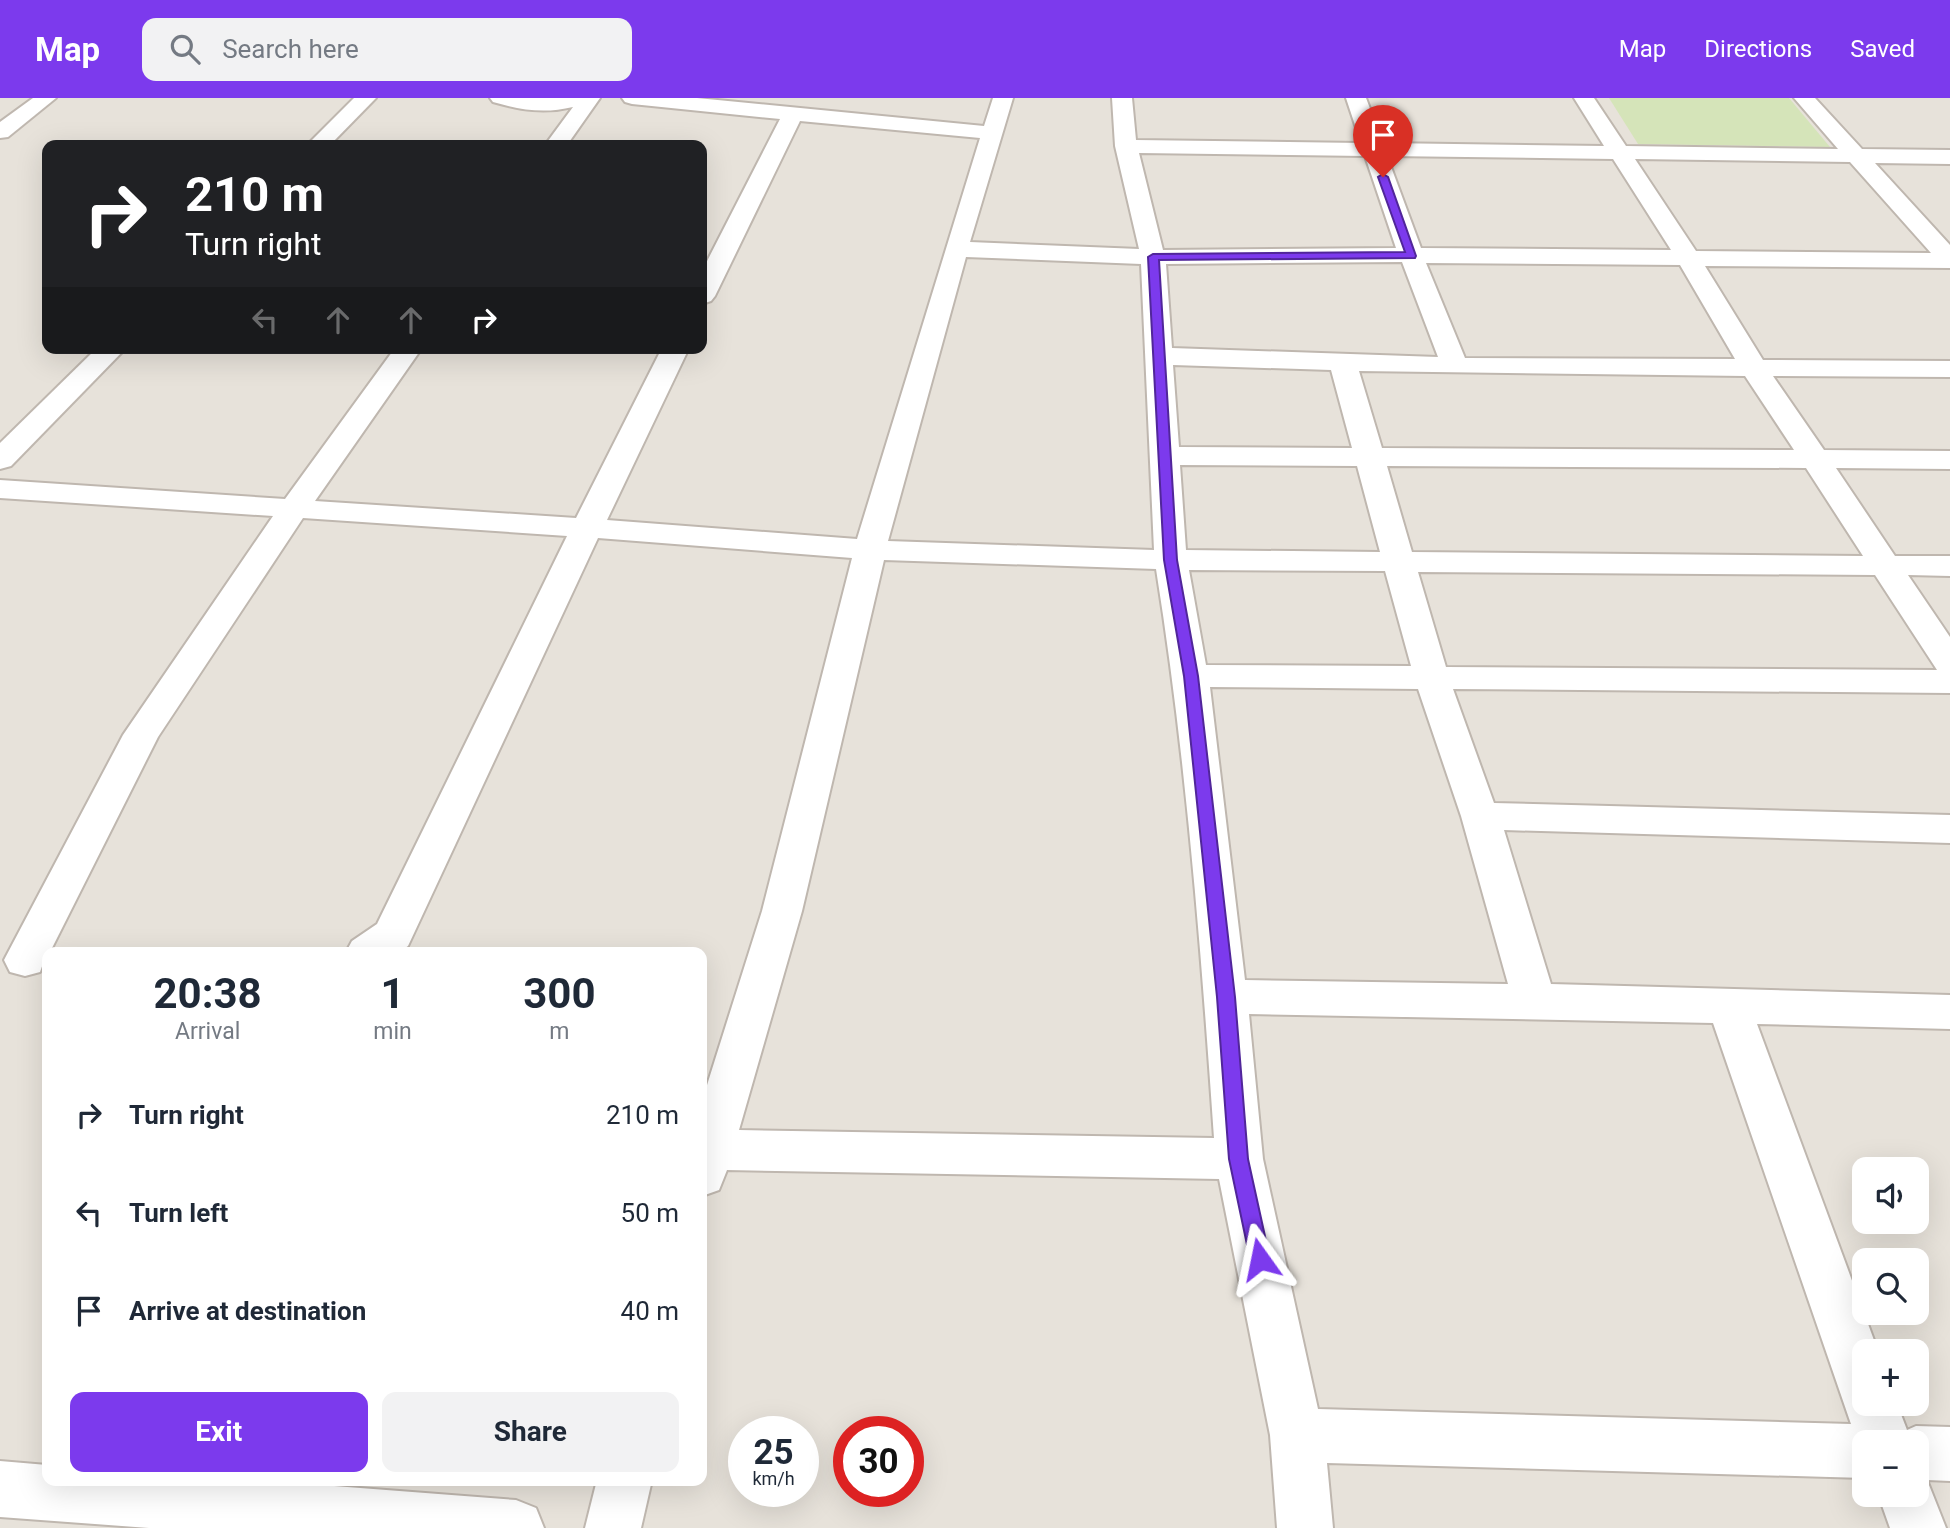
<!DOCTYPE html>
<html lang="en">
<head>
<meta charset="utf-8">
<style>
  :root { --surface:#fff; --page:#f2f2f3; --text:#1f2937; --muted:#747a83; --accent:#7c3aed }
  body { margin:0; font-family:Roboto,sans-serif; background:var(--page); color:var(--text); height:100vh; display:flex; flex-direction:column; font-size:26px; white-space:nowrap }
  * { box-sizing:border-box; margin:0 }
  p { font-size:23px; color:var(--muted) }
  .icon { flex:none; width:38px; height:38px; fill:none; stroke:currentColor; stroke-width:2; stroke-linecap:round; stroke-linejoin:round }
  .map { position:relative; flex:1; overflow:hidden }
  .side { position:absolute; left:42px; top:849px; width:665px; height:539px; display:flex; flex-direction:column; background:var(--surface); border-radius:14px; box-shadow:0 7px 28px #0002 }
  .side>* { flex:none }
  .hud { position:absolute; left:42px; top:42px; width:665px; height:214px; border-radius:14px; box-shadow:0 7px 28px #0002; background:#202124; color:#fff; overflow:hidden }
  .buttons { position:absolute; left:1852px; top:1059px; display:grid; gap:14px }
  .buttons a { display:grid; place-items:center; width:77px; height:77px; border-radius:14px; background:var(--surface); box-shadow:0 7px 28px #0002; font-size:35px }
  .speed { position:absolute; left:728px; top:1318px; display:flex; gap:14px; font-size:35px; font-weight:700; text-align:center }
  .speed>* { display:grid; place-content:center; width:91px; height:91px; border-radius:50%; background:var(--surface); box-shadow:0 7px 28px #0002; line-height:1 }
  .speed small { font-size:18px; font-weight:400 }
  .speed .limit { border:10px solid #d22; background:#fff; color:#111 }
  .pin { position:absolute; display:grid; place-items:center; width:60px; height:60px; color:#fff; margin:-72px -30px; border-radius:50% 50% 50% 0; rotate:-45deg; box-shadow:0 0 7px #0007 }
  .pin .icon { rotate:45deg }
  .me { position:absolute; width:77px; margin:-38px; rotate:348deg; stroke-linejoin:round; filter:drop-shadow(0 0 5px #0008) }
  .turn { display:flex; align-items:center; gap:24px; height:147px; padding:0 28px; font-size:32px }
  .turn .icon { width:91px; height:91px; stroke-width:2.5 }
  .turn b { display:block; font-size:49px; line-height:60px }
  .lanes { display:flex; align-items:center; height:66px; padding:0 28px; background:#0003; justify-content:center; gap:35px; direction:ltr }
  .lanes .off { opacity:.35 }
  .eta { display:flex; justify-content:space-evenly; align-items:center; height:119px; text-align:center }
  .eta b { font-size:42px; font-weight:700; line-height:49px }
  .action { display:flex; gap:14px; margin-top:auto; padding:14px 28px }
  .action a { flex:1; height:80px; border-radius:14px; background:var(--accent); color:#fff; font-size:28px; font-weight:700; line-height:80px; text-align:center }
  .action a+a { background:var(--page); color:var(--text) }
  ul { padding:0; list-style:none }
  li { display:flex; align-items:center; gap:21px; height:98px; padding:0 28px }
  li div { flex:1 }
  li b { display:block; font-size:26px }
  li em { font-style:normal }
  header { display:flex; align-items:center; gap:42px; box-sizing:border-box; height:98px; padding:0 35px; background:var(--accent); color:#fff }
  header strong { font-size:33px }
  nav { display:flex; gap:38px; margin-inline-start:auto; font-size:24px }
  .search { width:490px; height:63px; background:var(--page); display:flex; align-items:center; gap:18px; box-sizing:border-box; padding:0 24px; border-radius:14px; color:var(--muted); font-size:26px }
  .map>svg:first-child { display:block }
  .residential { fill:#e7e2da; fill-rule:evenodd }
  .green { fill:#d5e4b9 }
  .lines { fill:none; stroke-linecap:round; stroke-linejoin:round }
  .minor-casing { stroke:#bfb7af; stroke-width:4 }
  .minor { fill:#fff; fill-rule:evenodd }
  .route { fill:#7c3aed; stroke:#51269a; stroke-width:2 }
</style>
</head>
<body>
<header>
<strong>Map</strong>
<div class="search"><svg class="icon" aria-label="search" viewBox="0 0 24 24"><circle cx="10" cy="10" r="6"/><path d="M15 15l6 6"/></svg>Search here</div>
<nav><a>Map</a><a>Directions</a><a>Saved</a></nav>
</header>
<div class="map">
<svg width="1950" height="1430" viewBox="0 0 1950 1430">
  <rect width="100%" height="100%" fill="#f4f0eb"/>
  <path class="residential" d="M0,0h1950v1430h-1950zM47,47h655v203h-655zM47,854h655v528h-655zM1864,1071h52v53h-52zM1864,1162h52v52h-52zM1864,1253h52v53h-52zM744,1334h59v59h-59zM849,1334h59v59h-59zM1864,1344h52v52h-52z"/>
  <polygon class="green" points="1609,0 1789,0 1830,49 1638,46"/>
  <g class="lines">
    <defs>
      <g id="minor">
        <polygon points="33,0 56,0 8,39 0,40 0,24"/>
        <polygon points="354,0 376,0 330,47 307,47"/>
        <path d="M490,0h110l-33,47h-22l28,-38c-29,7 -52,3 -80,-5z"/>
        <path d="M622,0h75l287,28 9,-28h20l-43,144 169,7 -24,-103 -3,-48h20l4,42 225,3 -15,-45h20l17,45 221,3 -30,-48h20l32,48 212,3 -44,-51h21l47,51 88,1v14l-75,-1 75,82v23l-245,-2 58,94 187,1v16l-177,-1 51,74 126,1v18l-114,-1 59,88h55v20l-42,-1 42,62v56l-497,-4 41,114 456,12v28l-446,-13 47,154 399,11v34l-193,-5 121,327h-14v53h33l10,26 9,-4 34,1v54l-23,-1 19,48h-56l-12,-34h38v-52h-52v36l-537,-15 6,65h-56l-7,-93 -51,-256 -492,-9 -8,20 -17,6v-95l60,-190 90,-353 -254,-20 -190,408 -9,6h-53l6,-11 25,-17 190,-388 -264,-18 -145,219 -108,215h-3l-7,20 -15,4 -15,-4 -6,-12 119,-225 150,-219 -273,-18v-18l285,19 110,-151h27l-107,153 261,17 86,-170h27l-82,172 250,19 123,-401 -180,-17 -85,175 -4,5 -9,3v-33l78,-152 -148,-15 -7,-2zM1139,55l226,3 31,92 -233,2zM1387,58l226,3 58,91 -250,-2zM1635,61l215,3 81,91 -235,-2zM966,159l175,7 13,286 -266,-9zM1402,164l36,95 -266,-9 -6,-84zM1426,165l254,2 55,94 -270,-1zM1173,267l158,5 21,78 -173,-1zM1359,273l386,5 49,74 -412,-2zM1180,367l177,1 23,86 -194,-2zM1387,368l419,2 57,88 -451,-4zM884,462l272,9c30,188 45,379 58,569l-475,-8 63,-219zM1189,472l196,1 26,95 -205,-1zM1418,474l457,3 62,95 -491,-3zM1210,589l208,2 43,127 47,168 -263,-4zM1249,916l464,9 138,401 -533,-15 -55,-250z"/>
        <polygon points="97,250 126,250 11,368 0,371 0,345"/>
        <polygon points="0,1363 47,1367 47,1382 256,1382 516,1402 536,1410 544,1430 149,1430 0,1419"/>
        <polygon points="597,1382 652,1382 641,1430 585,1430"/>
      </g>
    </defs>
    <use href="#minor" class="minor-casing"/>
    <use href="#minor" class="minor"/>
  </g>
  <polygon class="route" points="1383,76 1388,79 1416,158 1415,160 1159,162 1177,462 1198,578 1235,899 1248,1061 1270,1161 1267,1168 1260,1170 1253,1168 1250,1161 1229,1061 1217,899 1184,578 1164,462 1148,159 1153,156 1405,154 1378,79"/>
</svg>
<div class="buttons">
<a><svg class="icon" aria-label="sound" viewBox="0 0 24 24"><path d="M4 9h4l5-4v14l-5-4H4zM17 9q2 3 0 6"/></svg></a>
<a><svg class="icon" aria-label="search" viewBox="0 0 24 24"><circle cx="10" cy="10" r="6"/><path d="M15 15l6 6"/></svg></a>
<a>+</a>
<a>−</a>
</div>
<div class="speed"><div>25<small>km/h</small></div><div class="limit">30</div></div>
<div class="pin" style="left:1383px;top:79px;background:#d93025"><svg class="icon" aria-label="arrive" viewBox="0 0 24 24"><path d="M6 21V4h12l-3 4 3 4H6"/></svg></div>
<svg class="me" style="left:1260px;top:1161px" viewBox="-20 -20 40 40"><path d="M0-17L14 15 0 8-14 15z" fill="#7c3aed" stroke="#fff" stroke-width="4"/></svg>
<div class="hud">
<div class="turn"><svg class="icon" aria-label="right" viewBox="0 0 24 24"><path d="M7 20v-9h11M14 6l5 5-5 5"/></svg><div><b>210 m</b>Turn right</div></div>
<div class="lanes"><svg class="icon off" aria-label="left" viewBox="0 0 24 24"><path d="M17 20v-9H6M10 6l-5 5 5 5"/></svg><svg class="icon off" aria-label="ahead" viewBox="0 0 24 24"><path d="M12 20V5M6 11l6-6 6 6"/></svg><svg class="icon off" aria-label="ahead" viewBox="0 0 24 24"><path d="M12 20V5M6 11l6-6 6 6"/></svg><svg class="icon" aria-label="right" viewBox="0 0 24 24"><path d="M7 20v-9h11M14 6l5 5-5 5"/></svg></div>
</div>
<section class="side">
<div class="eta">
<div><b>20:38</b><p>Arrival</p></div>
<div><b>1</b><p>min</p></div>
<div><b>300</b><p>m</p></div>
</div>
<ul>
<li><svg class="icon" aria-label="right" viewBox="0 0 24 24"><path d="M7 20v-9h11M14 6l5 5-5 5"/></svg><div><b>Turn right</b></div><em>210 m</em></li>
<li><svg class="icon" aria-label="left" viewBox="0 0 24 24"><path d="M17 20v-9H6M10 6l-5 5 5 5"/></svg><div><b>Turn left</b></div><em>50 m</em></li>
<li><svg class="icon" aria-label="arrive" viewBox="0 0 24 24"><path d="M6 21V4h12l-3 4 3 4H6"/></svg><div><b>Arrive at destination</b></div><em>40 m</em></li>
</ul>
<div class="action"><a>Exit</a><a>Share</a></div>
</section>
</div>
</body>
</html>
